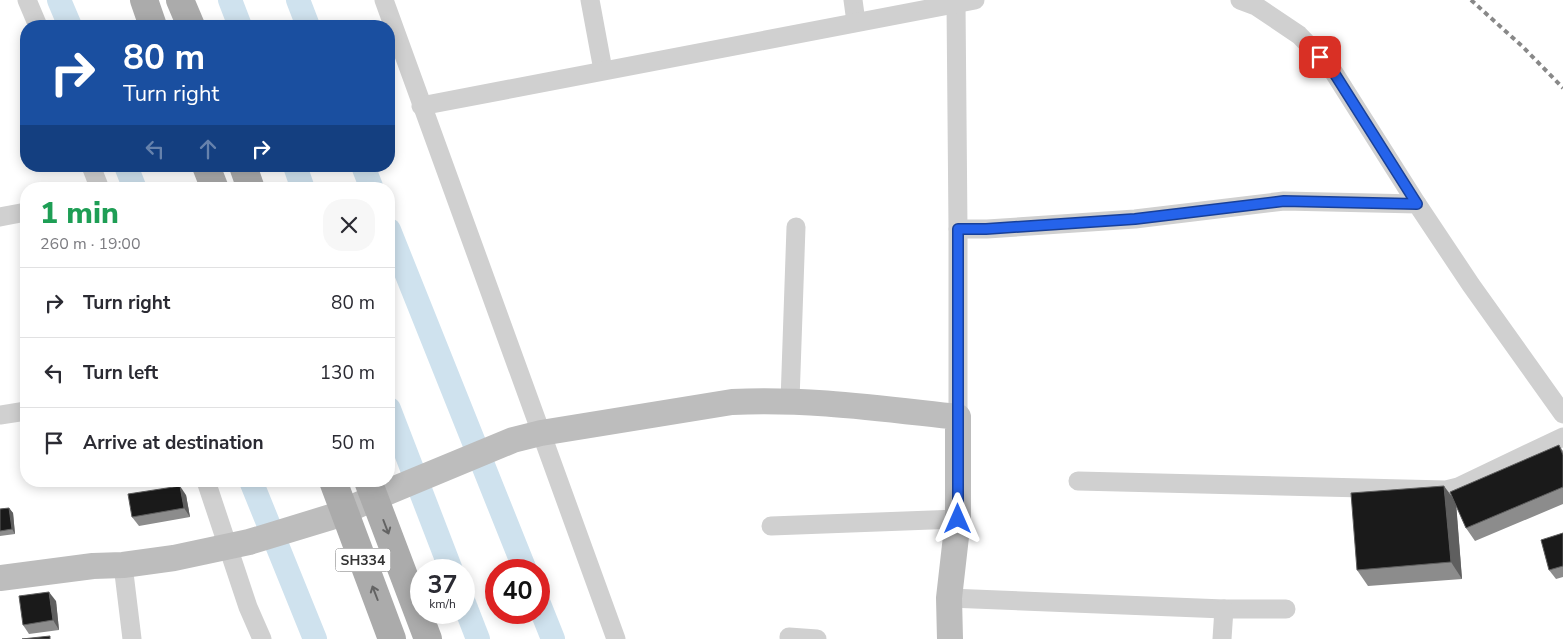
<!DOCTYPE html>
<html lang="en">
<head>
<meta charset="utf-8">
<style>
  :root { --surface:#fff; --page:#f7f7f7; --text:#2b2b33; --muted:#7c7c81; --line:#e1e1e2 }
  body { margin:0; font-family:"Nunito Sans",sans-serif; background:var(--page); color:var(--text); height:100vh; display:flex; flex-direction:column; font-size:19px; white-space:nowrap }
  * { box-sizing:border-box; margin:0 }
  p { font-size:16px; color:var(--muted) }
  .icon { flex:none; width:28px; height:28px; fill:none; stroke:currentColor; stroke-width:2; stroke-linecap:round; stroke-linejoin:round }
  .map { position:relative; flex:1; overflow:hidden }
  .details { position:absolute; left:20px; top:182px; width:375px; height:305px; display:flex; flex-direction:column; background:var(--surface); border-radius:20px; box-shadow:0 2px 12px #0003 }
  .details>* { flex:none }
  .hud { position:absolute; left:20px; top:20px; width:375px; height:152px; border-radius:20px; box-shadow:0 2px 12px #0003; background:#1a4fa0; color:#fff; overflow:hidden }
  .speed { position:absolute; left:410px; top:559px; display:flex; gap:10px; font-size:25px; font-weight:700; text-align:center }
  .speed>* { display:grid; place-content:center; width:65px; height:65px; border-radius:50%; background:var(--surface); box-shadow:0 2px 12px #0003; line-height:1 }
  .speed small { font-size:12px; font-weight:400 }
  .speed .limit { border:8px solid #d22; background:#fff; color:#111 }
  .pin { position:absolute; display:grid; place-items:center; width:42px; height:42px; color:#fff; margin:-21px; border-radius:10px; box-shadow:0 2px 8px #0006 }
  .me { position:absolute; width:55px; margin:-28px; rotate:0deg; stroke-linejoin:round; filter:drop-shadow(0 0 4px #0008) }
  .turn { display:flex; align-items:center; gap:18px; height:105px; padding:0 20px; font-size:22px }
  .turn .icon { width:65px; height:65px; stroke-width:2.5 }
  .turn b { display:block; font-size:35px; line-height:42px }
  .lanes { display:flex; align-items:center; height:48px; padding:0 20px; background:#0003; justify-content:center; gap:25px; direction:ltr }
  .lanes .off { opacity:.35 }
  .round { display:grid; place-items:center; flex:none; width:52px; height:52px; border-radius:20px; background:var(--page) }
  .summary { display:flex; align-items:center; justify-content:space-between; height:85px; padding:0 20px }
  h1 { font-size:30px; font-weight:800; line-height:38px; color:#1e9e55 }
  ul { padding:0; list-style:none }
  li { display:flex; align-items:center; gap:15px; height:70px; padding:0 20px; border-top:1px solid var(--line) }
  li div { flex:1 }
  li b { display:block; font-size:19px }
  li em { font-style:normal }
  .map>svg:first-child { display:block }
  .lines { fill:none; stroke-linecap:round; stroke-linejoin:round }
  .canal { stroke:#cfe2ee; stroke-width:24 }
  .street { stroke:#d0d0d0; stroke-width:19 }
  .secondary { stroke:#bdbdbd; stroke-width:26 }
  .primary { stroke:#ababab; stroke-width:28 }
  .rail { stroke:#888; stroke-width:4; stroke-dasharray:5 4; stroke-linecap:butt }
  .wall { fill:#8c8c8c }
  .shaded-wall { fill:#5f5f5f }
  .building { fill:#1a1a1a; stroke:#5f5f5f }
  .oneway { stroke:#636363 }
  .route-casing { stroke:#184099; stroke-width:12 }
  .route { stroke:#2563eb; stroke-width:9 }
  .labels { text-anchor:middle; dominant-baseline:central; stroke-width:5; stroke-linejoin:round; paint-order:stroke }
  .shield { fill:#fff; stroke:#707070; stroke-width:1 }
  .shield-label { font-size:14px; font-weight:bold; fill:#333 }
</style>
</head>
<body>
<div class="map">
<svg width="1563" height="639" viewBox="0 0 1563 639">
  <rect width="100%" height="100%" fill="#fff"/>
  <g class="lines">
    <g class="canal">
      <polyline points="59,0 70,26"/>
      <polyline points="230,0 240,26"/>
      <polyline points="298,0 308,26"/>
      <polyline points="126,166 135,189"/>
      <polyline points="295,166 303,189"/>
      <polyline points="363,166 372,189"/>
      <polyline points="389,230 525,570"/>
      <polyline points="389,409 451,570"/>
      <polyline points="251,481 315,639"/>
      <polyline points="464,603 478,639"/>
      <polyline points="539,604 553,639"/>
    </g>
    <g class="street">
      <polyline points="27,0 38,26"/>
      <polyline points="384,0 616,639"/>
      <polyline points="590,0 603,70"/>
      <polyline points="853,0 856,22"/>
      <polyline points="1240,0 1256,6 1299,35 1331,68 1417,204"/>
      <polyline points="956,3 958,229"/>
      <polyline points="421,106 975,0"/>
      <polyline points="91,166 100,189"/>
      <polyline points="0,217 26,212"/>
      <polyline points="790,401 796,227"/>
      <polyline points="0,415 26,411"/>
      <polyline points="958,417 958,229 987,229 1135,219 1284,201 1417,204 1471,285 1563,414"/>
      <polyline points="206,481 248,607 262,639"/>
      <polyline points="1078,481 1446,490 1458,487 1563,437"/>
      <polyline points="771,526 958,519"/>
      <polyline points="123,565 132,639"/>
      <polyline points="949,598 1224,609 1286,609"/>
      <polyline points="789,637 817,639"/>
      <polyline points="1222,639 1224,609"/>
    </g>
    <path class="secondary" d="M0,578l93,-12 30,-1 51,-7 75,-16 82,-25 59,-26 123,-51 28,-7 191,-31c75,-4 151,7 226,15v102l-9,79 1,41"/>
    <g class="primary">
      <polyline points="144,0 153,26"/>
      <polyline points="180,0 191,26"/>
      <polyline points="206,166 215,189"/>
      <polyline points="243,166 251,189"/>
      <polyline points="333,481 392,639"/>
      <polyline points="368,481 428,639"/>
    </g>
    <polyline class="rail" points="1471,0 1523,47 1563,88"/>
  </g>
  <g class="wall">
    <polygon points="1559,445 1563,451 1563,504 1475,541 1466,528 1456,505 1462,579 1368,586 1357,570 1453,498"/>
    <polygon points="186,495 190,517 139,526 132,517"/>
    <polygon points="9,508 13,513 15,534 0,536 0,509"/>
    <polygon points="1563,533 1563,577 1556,579 1549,570"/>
    <polygon points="56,601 59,630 29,634 23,625"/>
  </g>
  <g class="shaded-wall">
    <polygon points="180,486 186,495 190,517 184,508"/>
    <polygon points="1444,486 1456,502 1462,579 1451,562"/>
    <polygon points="9,508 13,513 15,534 12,529"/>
    <polygon points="49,592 56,601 59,630 53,620"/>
  </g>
  <g class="building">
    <polygon points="1559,445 1563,455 1563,487 1466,528 1450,492"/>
    <polygon points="180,486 184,508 132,517 128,494"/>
    <polygon points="1444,486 1451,562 1357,570 1351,493"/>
    <polygon points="9,508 12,529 0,531 0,509"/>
    <polygon points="1563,533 1563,566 1549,570 1541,540"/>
    <polygon points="49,592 53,620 23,625 19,596"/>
    <polygon points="50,636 50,639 22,639"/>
  </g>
  <defs><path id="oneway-shaft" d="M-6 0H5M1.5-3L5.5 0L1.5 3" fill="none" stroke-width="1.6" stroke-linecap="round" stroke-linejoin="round" transform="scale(1.25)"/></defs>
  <g class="oneway">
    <use href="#oneway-shaft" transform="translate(386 527) rotate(69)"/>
    <use href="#oneway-shaft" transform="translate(375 593) rotate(-111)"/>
  </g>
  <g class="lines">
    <defs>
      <polyline id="route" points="958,519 958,229 986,229 1135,219 1284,201 1417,204 1331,68 1320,57"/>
    </defs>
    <use href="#route" class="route-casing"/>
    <use href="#route" class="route"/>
  </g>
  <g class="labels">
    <rect class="shield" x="335.5" y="548.5" width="55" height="23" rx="4"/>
    <g class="shield-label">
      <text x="363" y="560">SH334</text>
    </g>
  </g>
</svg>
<div class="speed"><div>37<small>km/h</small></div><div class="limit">40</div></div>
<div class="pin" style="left:1320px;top:57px;background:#d93025"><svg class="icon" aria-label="arrive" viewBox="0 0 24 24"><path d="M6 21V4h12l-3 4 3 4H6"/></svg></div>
<svg class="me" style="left:958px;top:519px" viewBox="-20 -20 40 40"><path d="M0-17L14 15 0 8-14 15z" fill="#2563eb" stroke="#fff" stroke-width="4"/></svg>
<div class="hud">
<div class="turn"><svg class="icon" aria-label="right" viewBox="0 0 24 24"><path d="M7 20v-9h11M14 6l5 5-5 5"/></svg><div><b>80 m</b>Turn right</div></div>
<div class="lanes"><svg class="icon off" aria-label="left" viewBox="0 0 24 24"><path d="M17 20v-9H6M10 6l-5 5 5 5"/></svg><svg class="icon off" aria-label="ahead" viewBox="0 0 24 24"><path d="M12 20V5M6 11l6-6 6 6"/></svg><svg class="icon" aria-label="right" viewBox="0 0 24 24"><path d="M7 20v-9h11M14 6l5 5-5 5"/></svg></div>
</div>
<section class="details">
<div class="summary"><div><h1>1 min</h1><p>260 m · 19:00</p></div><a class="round"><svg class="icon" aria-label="close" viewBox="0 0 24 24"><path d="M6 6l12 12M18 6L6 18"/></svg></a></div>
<ul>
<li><svg class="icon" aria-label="right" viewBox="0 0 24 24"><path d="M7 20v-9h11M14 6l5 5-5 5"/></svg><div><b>Turn right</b></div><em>80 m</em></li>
<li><svg class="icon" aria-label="left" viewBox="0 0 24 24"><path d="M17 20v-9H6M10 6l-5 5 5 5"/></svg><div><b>Turn left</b></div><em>130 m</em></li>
<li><svg class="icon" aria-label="arrive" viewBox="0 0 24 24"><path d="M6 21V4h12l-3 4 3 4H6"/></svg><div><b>Arrive at destination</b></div><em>50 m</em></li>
</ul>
</section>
</div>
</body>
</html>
